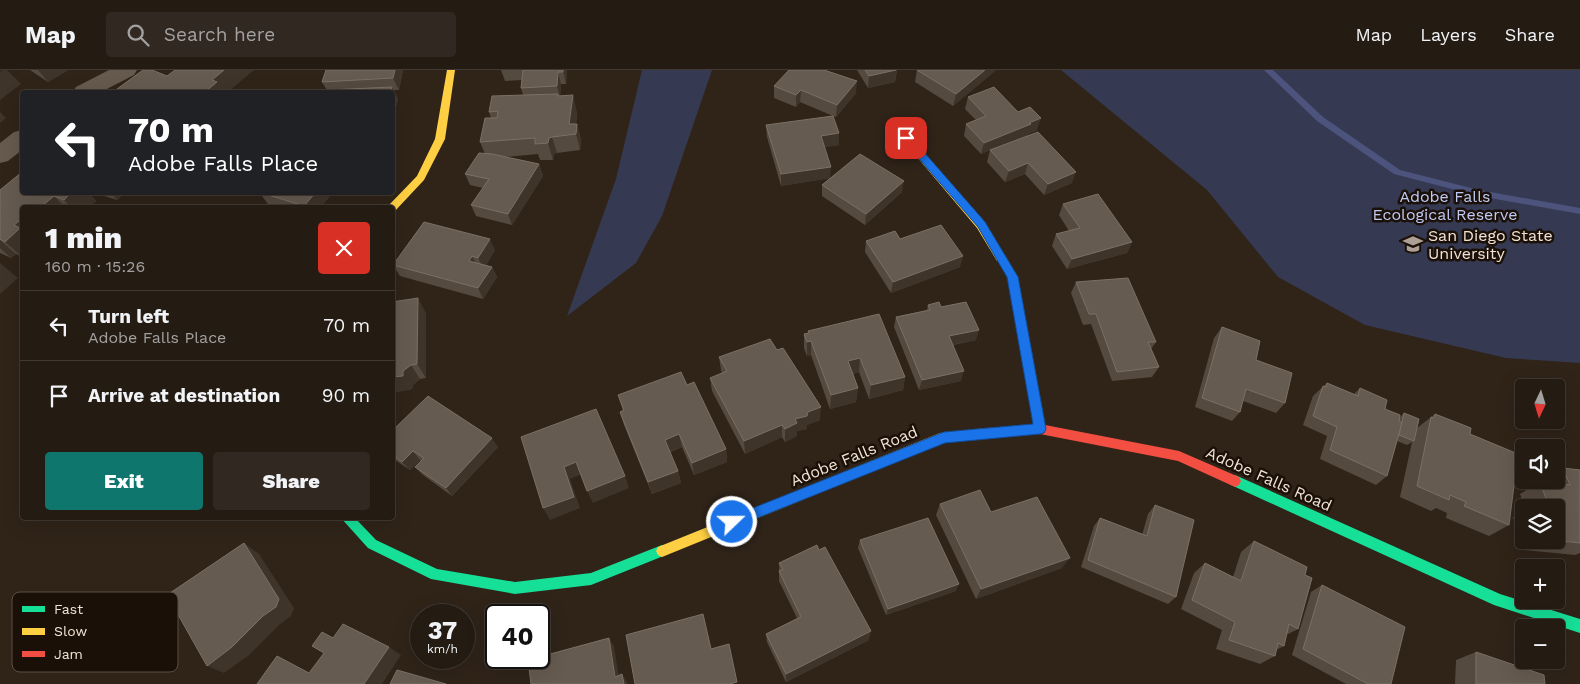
<!DOCTYPE html>
<html lang="en">
<head>
<meta charset="utf-8">
<style>
  :root { --surface:#241b13; --page:#302821; --text:#f1f3f6; --muted:#a3a1a0; --line:#413933; --accent:#0f766e }
  body { margin:0; font-family:"Work Sans",sans-serif; background:var(--page); color:var(--text); height:100vh; display:flex; flex-direction:column; font-size:19px; white-space:nowrap }
  * { box-sizing:border-box; margin:0 }
  p { font-size:16px; color:var(--muted) }
  .icon { flex:none; width:28px; height:28px; fill:none; stroke:currentColor; stroke-width:2; stroke-linecap:round; stroke-linejoin:round }
  .map { position:relative; flex:1; overflow:hidden }
  .side { position:absolute; left:20px; top:135px; width:375px; height:315px; display:flex; flex-direction:column; background:var(--surface); border-radius:5px; box-shadow:0 5px 20px #0002,0 0 0 1px var(--line) }
  .side>* { flex:none }
  .hud { position:absolute; left:20px; top:20px; width:375px; height:105px; border-radius:5px; box-shadow:0 5px 20px #0002,0 0 0 1px var(--line); background:#202124; color:#fff; overflow:hidden }
  .needle { width:32px; rotate:184deg }
  .fabs { position:absolute; left:1515px; top:309px; display:grid; gap:10px }
  .fabs a { display:grid; place-items:center; width:50px; height:50px; border-radius:5px; background:var(--surface); box-shadow:0 5px 20px #0002,0 0 0 1px var(--line); font-size:25px }
  .speed { position:absolute; left:410px; top:534px; display:flex; gap:10px; font-size:25px; font-weight:700; text-align:center }
  .speed>* { display:grid; place-content:center; width:65px; height:65px; border-radius:50%; background:var(--surface); box-shadow:0 5px 20px #0002,0 0 0 1px var(--line); line-height:1 }
  .speed small { font-size:12px; font-weight:400 }
  .speed .limit { border:2px solid #111; border-radius:8px; background:#fff; color:#111 }
  .pin { position:absolute; display:grid; place-items:center; width:42px; height:42px; color:#fff; margin:-21px; border-radius:10px; box-shadow:0 2px 8px #0006 }
  .me { position:absolute; width:55px; margin:-28px; rotate:68deg; stroke-linejoin:round; filter:drop-shadow(0 0 4px #0008) }
  .turn { display:flex; align-items:center; gap:18px; height:105px; padding:0 25px; font-size:22px }
  .turn .icon { width:65px; height:65px; stroke-width:2.5 }
  .turn b { display:block; font-size:35px; line-height:42px }
  .round { display:grid; place-items:center; flex:none; width:52px; height:52px; border-radius:5px; background:var(--page) }
  .summary { display:flex; align-items:center; justify-content:space-between; height:85px; padding:0 25px }
  h1 { font-size:30px; font-weight:800; line-height:38px }
  .action { display:flex; gap:10px; margin-top:auto; padding:10px 25px }
  .action a { flex:1; height:58px; border-radius:5px; background:var(--accent); color:#fff; font-size:20px; font-weight:800; line-height:58px; text-align:center }
  .action a+a { background:var(--page); color:var(--text) }
  ul { padding:0; list-style:none }
  li { display:flex; align-items:center; gap:15px; height:70px; padding:0 25px; border-top:1px solid var(--line) }
  li div { flex:1 }
  li b { display:block; font-size:19px }
  li em { font-style:normal }
  header { display:flex; align-items:center; gap:30px; box-sizing:border-box; height:70px; padding:0 25px; background:var(--surface); border-bottom:1px solid var(--line) }
  header strong { font-size:24px }
  nav { display:flex; gap:28px; margin-inline-start:auto; font-size:18px }
  .search { width:350px; height:45px; background:var(--page); display:flex; align-items:center; gap:12px; box-sizing:border-box; padding:0 18px; border-radius:5px; color:var(--muted); font-size:19px }
  .map>svg:first-child { display:block }
  .green { fill:#353a52 }
  .lines { fill:none; stroke-linecap:round; stroke-linejoin:round }
  .stream { fill:#4c537c; fill-rule:evenodd }
  .street { fill:#665a4f; fill-rule:evenodd }
  .fast { fill:#16e098; fill-rule:evenodd }
  .slow { fill:#ffcf43; fill-rule:evenodd }
  .jam { fill:#f24e42; fill-rule:evenodd }
  .wall { fill:#554a40 }
  .shaded-wall { fill:#3f342a }
  .building { fill:#665b50; stroke:#7c7065 }
  .route { fill:#1a73e8; stroke:#114b97 }
  .labels { text-anchor:middle; dominant-baseline:central; stroke-width:5; stroke-linejoin:round; paint-order:stroke }
  .park-label { font-size:16px; fill:#bfcaf6; stroke:#1a1007 }
  .poi-label { font-size:16px; fill:#f2e3d6; stroke:#1a1007; text-anchor:start }
  .street-label { font-size:16px; fill:#f2e3d6; stroke:#1a1007 }
  .key { fill:#1a1007; stroke:#5b4f45; stroke-width:1 }
  .key-label { font-size:14px; fill:#f2e3d6 }
</style>
</head>
<body>
<header>
<strong>Map</strong>
<div class="search"><svg class="icon" aria-label="search" viewBox="0 0 24 24"><circle cx="10" cy="10" r="6"/><path d="M15 15l6 6"/></svg>Search here</div>
<nav><a>Map</a><a>Layers</a><a>Share</a></nav>
</header>
<div class="map">
<svg width="1580" height="614" viewBox="0 0 1580 614">
  <rect width="100%" height="100%" fill="#302419"/>
  <g class="green">
    <polygon points="642,0 712,0 662,146 636,193 567,246 616,109"/>
    <polygon points="1061,0 1580,0 1580,293 1506,288 1365,255 1278,207 1207,120"/>
  </g>
  <g class="lines">
    <polygon class="stream" points="1264,0 1273,0 1323,47 1400,100 1479,120 1580,138 1580,144 1479,126 1394,104 1317,51"/>
    <g class="street">
      <polygon points="109,0 137,0 134,5 101,22 73,22 76,17"/>
      <polygon points="22,60 22,80 8,91 0,93 0,73 14,62"/>
    </g>
    <g class="fast">
      <polygon points="1001,184 1005,185 1018,207 1046,359 1044,363 1040,364 1036,363 1034,359 1008,208 996,188"/>
      <polygon points="1235,405 1500,524 1580,549 1580,563 1494,535 1231,415 1229,411 1231,407"/>
      <polygon points="341,448 355,448 376,470 437,499 515,512 591,503 662,475 666,477 668,481 666,485 591,515 515,524 431,509 368,478"/>
    </g>
    <g class="slow">
      <polygon points="447,0 455,0 445,69 424,110 395,141 392,142 392,138 387,138 389,135 417,106 435,69"/>
      <polygon points="893,50 896,51 985,152 1006,188 1005,191 997,191 977,158 890,55 888,53"/>
      <polygon points="986,358 990,359 992,363 990,367 945,372 662,487 658,485 656,481 658,477 940,363"/>
    </g>
    <polygon class="jam" points="1040,354 1179,381 1239,407 1241,411 1239,415 1235,417 1178,391 1040,364 986,368 982,367 980,363 982,359 986,358"/>
  </g>
  <g class="wall">
    <polygon points="30,0 68,0 48,12"/>
    <polygon points="326,0 403,0 399,20 393,20 398,29 393,48 392,48 392,22 328,22 322,12"/>
    <polygon points="501,0 567,0 566,14 561,14 560,26 577,42 576,54 577,54 581,70 580,80 557,83 554,84 553,90 540,90 538,84 504,87 539,94 543,106 512,155 476,146 471,135 483,118 470,115 465,104 485,84 480,72 491,48 489,42 523,25 521,18 522,10 505,11"/>
    <polygon points="857,0 897,0 895,12 868,18"/>
    <polygon points="917,0 996,0 953,36 915,12"/>
    <polygon points="774,16 856,23 836,47 833,46 839,63 839,75 824,77 830,108 902,122 865,155 822,126 822,115 830,108 781,116 767,67 766,55 833,46 800,32 796,37 774,28"/>
    <polygon points="968,27 1018,42 1037,60 1028,64 1027,66 996,78 1072,113 1044,125 1025,104 1005,112 987,92 990,80 981,84 964,66 966,54 976,50 965,39"/>
    <polygon points="0,120 22,122 88,122 96,131 88,138 22,138 22,187 16,184 11,188 0,183"/>
    <polygon points="101,122 125,122 117,130 104,126"/>
    <polygon points="259,122 333,122 320,138 279,138 268,134"/>
    <polygon points="1063,134 1132,172 1127,183 1067,199 1052,176 1056,164 1069,161 1059,145"/>
    <polygon points="900,169 960,197 891,223 865,182 866,171"/>
    <polygon points="495,180 486,195 492,197 497,207 483,229 400,206 393,195"/>
    <polygon points="1076,212 1156,272 1151,279 1159,297 1152,307 1112,311 1091,254 1083,255 1071,223"/>
    <polygon points="392,232 426,243 426,308 420,309 413,315 412,319 392,323"/>
    <polygon points="928,235 941,237 976,270 953,275 961,311 919,320 894,257 896,247 927,240"/>
    <polygon points="1222,257 1256,290 1285,333 1276,343 1243,331 1240,342 1232,351 1195,337 1214,268"/>
    <polygon points="808,261 905,307 903,320 869,329 859,302 853,304 858,318 856,332 830,339 811,285 807,286 804,278 804,264 808,263"/>
    <polygon points="719,287 820,350 807,355 807,359 797,361 797,366 785,372 782,367 745,384 712,321 710,308 722,303 721,300"/>
    <polygon points="1327,313 1354,324 1360,318 1385,339 1400,347 1404,343 1417,358 1435,344 1470,364 1509,455 1489,466 1446,448 1447,443 1436,438 1431,441 1400,427 1412,372 1407,375 1397,371 1387,406 1376,415 1320,389 1327,366 1303,355 1313,326"/>
    <polygon points="687,315 726,379 727,392 694,405 682,377 670,382 678,401 681,413 652,424 624,355 620,342 623,341 618,325"/>
    <polygon points="392,361 498,377 452,426 423,405 415,397 421,391 420,390 410,400 392,388"/>
    <polygon points="1563,398 1580,400 1580,483 1575,485 1524,480 1513,447 1524,440 1524,470 1556,470 1556,438 1525,438 1520,424 1540,412 1544,412 1543,410 1556,410 1556,402"/>
    <polygon points="940,434 991,442 1062,498 976,529 936,445"/>
    <polygon points="1155,435 1176,527 1168,534 1081,497 1094,456 1100,448 1142,465 1148,444"/>
    <polygon points="860,470 956,521 886,545 858,478"/>
    <polygon points="1254,471 1305,505 1298,559 1286,565 1284,576 1276,580 1275,586 1260,594 1216,579 1222,560 1181,539 1194,503 1205,493 1233,507 1241,482"/>
    <polygon points="779,493 869,570 786,612 767,572 766,564 797,548 779,511"/>
    <polygon points="1322,515 1391,614 1346,614 1292,585 1311,522"/>
    <polygon points="1476,582 1545,614 1455,614 1456,590"/>
  </g>
  <g class="shaded-wall">
    <polygon points="2,0 7,0 21,14 0,30 0,2"/>
    <polygon points="38,0 68,0 48,12"/>
    <polygon points="224,0 254,0 228,22 205,22 212,10"/>
    <polygon points="395,0 403,0 399,20 393,8"/>
    <polygon points="563,0 567,0 567,2 566,14"/>
    <polygon points="897,0 895,12 868,18 869,6"/>
    <polygon points="985,0 996,0 953,36 956,24"/>
    <polygon points="558,2 561,14 560,28 557,16"/>
    <polygon points="857,11 856,23 836,47 837,35"/>
    <polygon points="392,17 398,29 393,48 392,46 392,22 391,22"/>
    <polygon points="801,20 800,32 796,37 796,25"/>
    <polygon points="573,25 577,42 575,64 569,54"/>
    <polygon points="0,42 6,48 0,53"/>
    <polygon points="1041,48 1037,60 1028,64 1027,66 981,84 984,73"/>
    <polygon points="577,54 581,70 580,80 576,64"/>
    <polygon points="839,63 839,75 820,78 821,66"/>
    <polygon points="552,67 557,83 554,84 553,90 548,73 549,68"/>
    <polygon points="1028,93 1025,104 1005,112 1009,101"/>
    <polygon points="539,94 543,106 512,155 508,144"/>
    <polygon points="831,97 830,108 781,116 781,104"/>
    <polygon points="1076,102 1072,113 1044,125 1048,114"/>
    <polygon points="904,111 902,122 865,155 866,144"/>
    <polygon points="72,122 88,122 96,131 88,138 72,138 64,130"/>
    <polygon points="113,122 125,122 117,130 112,124"/>
    <polygon points="316,122 333,122 320,138 305,138 304,136"/>
    <polygon points="54,126 66,138 41,138 41,137"/>
    <polygon points="19,151 22,155 22,187 5,172 14,155"/>
    <polygon points="490,169 495,180 484,199 478,188"/>
    <polygon points="0,170 16,184 11,188 0,178"/>
    <polygon points="1132,172 1127,183 1067,199 1072,189"/>
    <polygon points="472,186 478,197 469,191"/>
    <polygon points="963,186 960,197 891,223 893,212"/>
    <polygon points="0,193 18,208 0,224"/>
    <polygon points="492,197 497,207 483,229 478,218"/>
    <polygon points="418,228 426,243 426,308 417,294"/>
    <polygon points="979,260 976,270 946,276 949,266"/>
    <polygon points="811,271 811,285 807,286 807,272"/>
    <polygon points="860,288 859,302 847,305 848,291"/>
    <polygon points="411,295 420,309 413,315 412,319 392,323 392,307 403,301"/>
    <polygon points="964,301 961,311 919,320 922,310"/>
    <polygon points="905,307 903,320 869,329 871,315"/>
    <polygon points="858,318 856,332 830,339 831,325"/>
    <polygon points="821,337 820,350 807,355 807,359 797,361 797,366 785,372 785,359 795,349 808,342"/>
    <polygon points="782,355 782,367 745,384 744,371"/>
    <polygon points="679,364 682,377 668,382 665,370"/>
    <polygon points="492,368 498,377 452,426 446,418"/>
    <polygon points="726,379 727,392 694,405 692,393"/>
    <polygon points="413,381 420,390 410,400 402,392"/>
    <polygon points="576,392 582,404 570,409 580,438 550,450 543,438 564,397"/>
    <polygon points="678,401 681,413 652,424 648,412"/>
    <polygon points="625,406 629,418 593,433 587,421"/>
    <polygon points="244,473 259,484 294,538 291,546 279,555 249,585 224,603 207,596"/>
    <polygon points="1070,488 1062,498 976,529 981,519"/>
    <polygon points="959,514 956,521 886,545 888,539"/>
    <polygon points="871,561 869,570 786,612 786,604"/>
    <polygon points="609,568 614,576 620,614 615,607"/>
    <polygon points="389,577 401,585 382,614 364,614"/>
    <polygon points="622,604 627,612 628,614 624,614"/>
  </g>
  <g class="building">
    <polygon points="143,0 152,0 167,6 175,0 224,0 212,10 217,12 205,22 113,22"/>
    <polygon points="326,0 395,0 393,8 322,12"/>
    <polygon points="523,0 563,0 563,2 558,2 557,16 521,18"/>
    <polygon points="789,0 824,0 857,11 837,35 801,20 796,25 774,16"/>
    <polygon points="865,0 896,0 869,6"/>
    <polygon points="917,0 985,0 956,24"/>
    <polygon points="392,17 391,22 328,22 328,20"/>
    <polygon points="994,17 1018,42 1030,37 1041,48 1029,53 1031,54 984,73 966,54 986,46 968,27"/>
    <polygon points="558,24 558,26 573,25 569,54 577,54 576,64 552,67 549,68 548,73 535,74 535,68 480,72 485,48 497,48 498,41 489,42 492,26"/>
    <polygon points="833,46 839,63 821,66 831,97 781,104 766,55"/>
    <polygon points="1038,62 1076,102 1048,114 1028,93 1009,101 990,80"/>
    <polygon points="479,83 492,84 539,94 508,144 471,135 489,109 465,104"/>
    <polygon points="860,84 904,111 866,144 822,115"/>
    <polygon points="22,102 22,122 72,122 64,130 54,126 41,137 37,136 35,138 22,138 22,153 19,151 14,155 20,158 5,172 0,169 0,120"/>
    <polygon points="259,122 316,122 304,136"/>
    <polygon points="1098,124 1132,172 1072,189 1056,164 1080,158 1063,134"/>
    <polygon points="424,152 490,169 478,188 472,186 469,191 492,197 478,218 393,195"/>
    <polygon points="941,155 963,186 893,212 866,171 895,161 900,169"/>
    <polygon points="1128,208 1156,272 1148,272 1159,297 1117,302 1096,244 1089,244 1076,212"/>
    <polygon points="418,228 417,294 411,295 403,301 403,306 392,307 392,232"/>
    <polygon points="939,232 941,237 966,232 979,260 949,266 964,301 922,310 896,247 930,240 928,235"/>
    <polygon points="879,244 905,307 871,315 860,288 848,291 858,318 831,325 811,271 807,272 804,264 809,263 808,261"/>
    <polygon points="1222,257 1260,271 1256,290 1292,303 1285,333 1246,319 1240,342 1202,328"/>
    <polygon points="770,269 777,280 783,278 821,337 808,342 807,346 795,349 797,353 785,359 782,355 744,371 710,308 727,301 719,287"/>
    <polygon points="681,302 687,315 694,312 726,379 692,393 679,364 665,370 678,401 648,412 620,342 624,340 618,325"/>
    <polygon points="1327,313 1358,326 1360,318 1387,330 1385,339 1400,345 1399,351 1402,353 1387,406 1330,380 1337,357 1313,346 1323,316 1326,317"/>
    <polygon points="428,326 492,368 446,418 415,397 424,388 413,381 402,392 392,385 392,361"/>
    <polygon points="596,339 625,406 587,421 576,392 564,397 574,427 543,438 521,367"/>
    <polygon points="1404,343 1419,349 1414,371 1399,365"/>
    <polygon points="1435,344 1471,358 1470,364 1518,384 1509,455 1464,436 1466,432 1450,425 1449,430 1417,416 1431,347 1434,348"/>
    <polygon points="1563,398 1580,400 1580,473 1553,470 1556,470 1556,438 1534,438 1533,435 1549,437 1540,412 1570,415"/>
    <polygon points="980,420 991,442 1037,427 1070,488 981,519 940,434"/>
    <polygon points="1155,435 1194,450 1176,527 1088,490 1100,448 1147,466"/>
    <polygon points="928,448 959,514 888,539 860,470"/>
    <polygon points="1254,471 1307,497 1305,505 1312,508 1298,559 1289,554 1284,576 1278,573 1275,586 1229,570 1235,552 1192,530 1205,493 1241,511"/>
    <polygon points="244,473 279,529 276,537 263,546 232,577 207,596 167,525"/>
    <polygon points="817,475 819,480 825,477 871,561 786,604 766,564 801,547 779,501 783,499 779,493"/>
    <polygon points="1322,515 1405,557 1391,614 1368,614 1303,579"/>
    <polygon points="703,544 711,579 729,574 737,612 730,614 635,614 626,565"/>
    <polygon points="343,554 389,577 364,614 257,614 277,586 309,603 324,583 312,576 322,562 333,568"/>
    <polygon points="609,568 615,607 622,604 624,614 531,614 528,590"/>
    <polygon points="1476,582 1544,605 1545,614 1476,614"/>
    <polygon points="397,600 446,614 390,614"/>
  </g>
  <polygon class="route" points="906,64 909,65 985,152 1018,207 1046,359 1044,363 1040,364 945,373 732,458 728,457 726,452 728,448 944,362 1033,354 1007,207 978,157 903,70 903,65"/>
  <defs>
    <symbol id="university-bare" viewBox="-9 -9 18 18"><path d="M0-5L7-2L0 1L-7-2ZM-4 1L0 2.5L4 1V4Q0 6-4 4Z" fill="#aea094" stroke="#1a1007" stroke-width="2.5" paint-order="stroke"/></symbol>
  </defs>
  <g fill-rule="evenodd">
    <use href="#university-bare" x="1399" y="160" width="28" height="28"/>
  </g>
  <g class="labels">
    <g class="park-label">
      <text x="1445" y="126">Adobe Falls<tspan x="1445" dy="18">Ecological Reserve</tspan></text>
    </g>
    <g class="poi-label">
      <text x="1428" y="165">San Diego State<tspan x="1428" dy="18">University</tspan></text>
    </g>
    <g class="street-label">
      <text transform="translate(854 386) rotate(-22)">Adobe Falls Road</text>
      <text transform="translate(1269 409) rotate(24)">Adobe Falls Road</text>
    </g>
  </g>
  <rect x="12" y="522" width="166" height="80" rx="8" class="key"/>
  <rect x="22" y="536" width="23" height="6" fill="#16e098"/>
  <rect x="22" y="558" width="23" height="7" fill="#ffcf43"/>
  <rect x="22" y="581" width="23" height="6" fill="#f24e42"/>
  <g class="key-label">
    <text x="54" y="544">Fast</text>
    <text x="54" y="566">Slow</text>
    <text x="54" y="589">Jam</text>
  </g>
</svg>
<div class="fabs">
<a><svg class="needle" viewBox="-14 -14 28 28"><path d="M0-13l5 13h-10z" fill="#e53935"/><path d="M0 13l5-13h-10z" fill="#a3a1a0"/></svg></a>
<a><svg class="icon" aria-label="sound" viewBox="0 0 24 24"><path d="M4 9h4l5-4v14l-5-4H4zM17 9q2 3 0 6"/></svg></a>
<a><svg class="icon" aria-label="layers" viewBox="0 0 24 24"><path d="M12 4l9 5-9 5-9-5zM3 14l9 5 9-5"/></svg></a>
<a>+</a>
<a>−</a>
</div>
<div class="speed"><div>37<small>km/h</small></div><div class="limit">40</div></div>
<div class="pin" style="left:906px;top:68px;background:#d93025"><svg class="icon" aria-label="arrive" viewBox="0 0 24 24"><path d="M6 21V4h12l-3 4 3 4H6"/></svg></div>
<svg class="me" style="left:732px;top:452px" viewBox="-20 -20 40 40"><circle r="17" fill="#1a73e8" stroke="#fff" stroke-width="3"/><path d="M0-11L8 9 0 5-8 9z" fill="#fff"/></svg>
<div class="hud">
<div class="turn"><svg class="icon" aria-label="left" viewBox="0 0 24 24"><path d="M17 20v-9H6M10 6l-5 5 5 5"/></svg><div><b>70 m</b>Adobe Falls Place</div></div>
</div>
<section class="side">
<div class="summary"><div><h1>1 min</h1><p>160 m · 15:26</p></div><a class="round" style="background:#d93025;color:#fff"><svg class="icon" aria-label="close" viewBox="0 0 24 24"><path d="M6 6l12 12M18 6L6 18"/></svg></a></div>
<ul>
<li><svg class="icon" aria-label="left" viewBox="0 0 24 24"><path d="M17 20v-9H6M10 6l-5 5 5 5"/></svg><div><b>Turn left</b><p>Adobe Falls Place</p></div><em>70 m</em></li>
<li><svg class="icon" aria-label="arrive" viewBox="0 0 24 24"><path d="M6 21V4h12l-3 4 3 4H6"/></svg><div><b>Arrive at destination</b></div><em>90 m</em></li>
</ul>
<div class="action"><a>Exit</a><a>Share</a></div>
</section>
</div>
</body>
</html>
